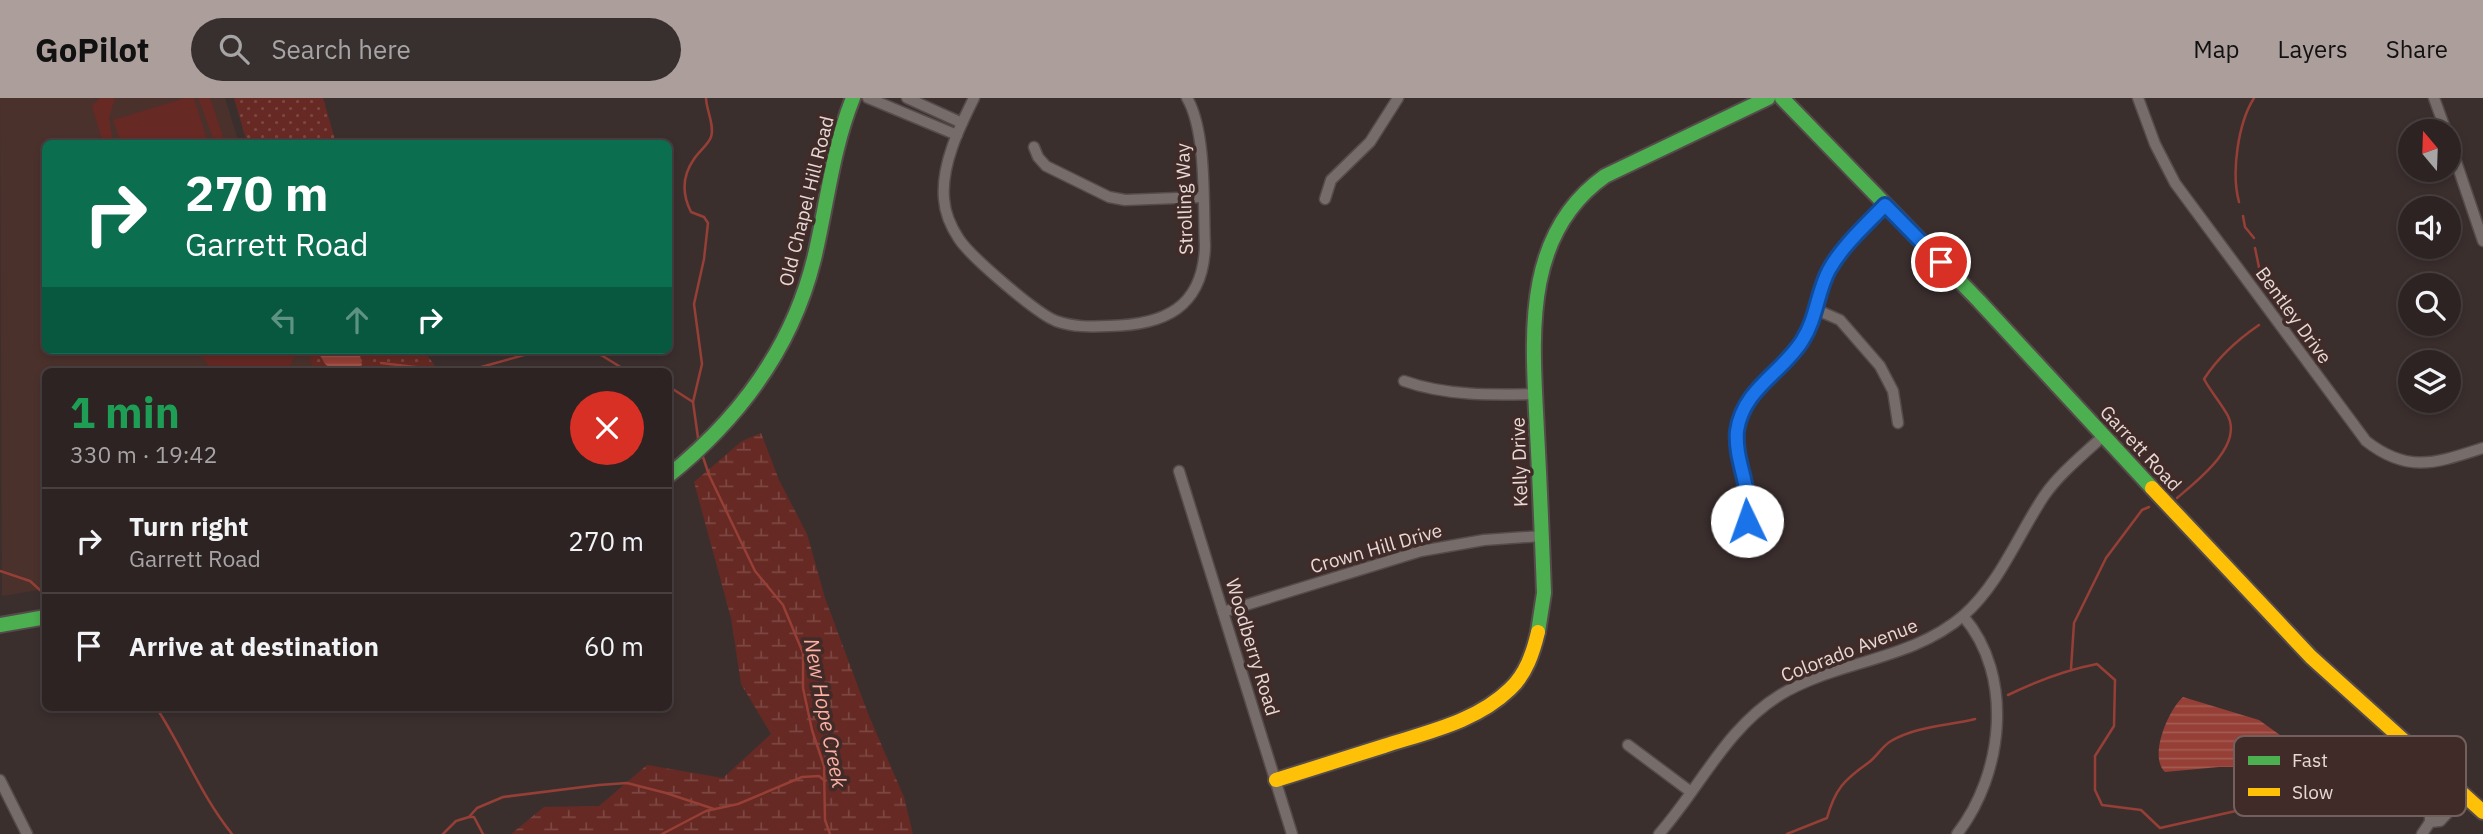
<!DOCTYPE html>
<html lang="en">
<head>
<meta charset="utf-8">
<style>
  :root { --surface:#2c2322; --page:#382f2f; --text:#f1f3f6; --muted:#a6a4a5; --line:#484040; --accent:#ab9e9b }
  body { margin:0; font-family:"IBM Plex Sans",sans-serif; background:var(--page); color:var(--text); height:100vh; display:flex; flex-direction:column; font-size:26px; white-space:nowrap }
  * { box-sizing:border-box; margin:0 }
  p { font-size:23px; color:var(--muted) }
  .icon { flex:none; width:38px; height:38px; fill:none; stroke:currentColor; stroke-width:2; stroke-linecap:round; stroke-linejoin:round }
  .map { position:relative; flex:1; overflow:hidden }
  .drawer { position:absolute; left:42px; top:270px; width:630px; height:343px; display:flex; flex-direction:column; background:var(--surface); border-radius:10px; box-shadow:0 4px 10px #0003,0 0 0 2px var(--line) }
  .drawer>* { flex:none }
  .top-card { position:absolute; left:42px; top:42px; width:630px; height:214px; border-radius:10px; box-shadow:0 4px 10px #0003,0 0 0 2px var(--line); background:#0b6e4f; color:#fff; overflow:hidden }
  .needle { width:46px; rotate:341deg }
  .buttons { position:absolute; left:2398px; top:21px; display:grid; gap:14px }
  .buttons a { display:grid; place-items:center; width:63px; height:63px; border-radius:50%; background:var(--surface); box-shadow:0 4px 10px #0003,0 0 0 2px var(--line); font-size:35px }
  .pin { position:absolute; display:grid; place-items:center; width:60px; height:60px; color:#fff; margin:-30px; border:4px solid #fff; border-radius:50%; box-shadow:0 2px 7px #0007 }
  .me { position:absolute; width:77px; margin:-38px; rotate:357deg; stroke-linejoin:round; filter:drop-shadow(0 0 5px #0008) }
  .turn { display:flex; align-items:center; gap:24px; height:147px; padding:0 28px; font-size:32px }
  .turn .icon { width:91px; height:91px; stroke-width:2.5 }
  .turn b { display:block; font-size:49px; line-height:60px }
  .lanes { display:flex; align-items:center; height:66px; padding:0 28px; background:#0003; justify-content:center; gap:35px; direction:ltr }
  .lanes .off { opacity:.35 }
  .round { display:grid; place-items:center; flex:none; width:74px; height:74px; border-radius:37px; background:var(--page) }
  .overview { display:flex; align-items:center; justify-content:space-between; height:119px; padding:0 28px }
  h1 { font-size:42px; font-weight:700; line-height:52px; color:#1e9e55 }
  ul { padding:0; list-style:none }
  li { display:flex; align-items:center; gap:21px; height:105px; padding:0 28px; border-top:2px solid var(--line) }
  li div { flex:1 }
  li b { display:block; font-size:26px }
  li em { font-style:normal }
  header { display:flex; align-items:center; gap:42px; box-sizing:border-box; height:98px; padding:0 35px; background:var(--accent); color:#111 }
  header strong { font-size:33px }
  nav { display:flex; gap:38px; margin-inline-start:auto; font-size:24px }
  .search { width:490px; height:63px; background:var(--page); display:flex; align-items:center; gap:18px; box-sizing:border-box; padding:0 24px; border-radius:38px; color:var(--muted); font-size:26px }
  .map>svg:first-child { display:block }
  .built { fill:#4b312c }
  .grass { fill:#662923 }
  .wetland { fill:url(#wetland-marsh) }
  .park { fill:url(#park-dots) }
  .water { fill:url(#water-rules) }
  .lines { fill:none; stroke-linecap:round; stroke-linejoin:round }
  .stream { stroke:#953f36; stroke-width:2.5 }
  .street-casing { stroke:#554b4a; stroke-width:13 }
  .fast-casing { stroke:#554b4a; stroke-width:18 }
  .slow-casing { stroke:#554b4a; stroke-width:18 }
  .street { stroke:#766d6b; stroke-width:10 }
  .fast { stroke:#4caf50; stroke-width:14 }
  .slow { stroke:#ffc107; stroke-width:14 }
  .route-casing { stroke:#114b97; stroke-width:18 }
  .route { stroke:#1a73e8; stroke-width:12 }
  .labels { text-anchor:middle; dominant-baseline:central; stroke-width:7; stroke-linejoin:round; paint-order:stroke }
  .street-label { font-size:19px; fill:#e7d9d6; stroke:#412b28 }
  .water-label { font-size:21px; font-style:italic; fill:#fcafa3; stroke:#412b28 }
  .key { fill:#412b28; stroke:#735f5c; stroke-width:2 }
  .key-label { font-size:19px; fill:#e7d9d6 }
</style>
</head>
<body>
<header>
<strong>GoPilot</strong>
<div class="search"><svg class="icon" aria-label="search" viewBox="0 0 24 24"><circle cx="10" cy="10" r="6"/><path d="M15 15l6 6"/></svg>Search here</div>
<nav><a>Map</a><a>Layers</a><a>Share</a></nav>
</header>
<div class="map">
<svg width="2483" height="736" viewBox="0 0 2483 736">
  <defs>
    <pattern id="wetland-marsh" width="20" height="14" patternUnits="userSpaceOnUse" patternTransform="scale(1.75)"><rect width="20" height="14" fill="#662923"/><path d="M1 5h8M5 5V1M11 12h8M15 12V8" fill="none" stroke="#7c4742"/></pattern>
    <pattern id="park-dots" width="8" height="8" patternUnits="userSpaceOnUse" patternTransform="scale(1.75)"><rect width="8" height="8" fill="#662923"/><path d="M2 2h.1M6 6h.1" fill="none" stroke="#7c4742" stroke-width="1.8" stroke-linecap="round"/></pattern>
    <pattern id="water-rules" width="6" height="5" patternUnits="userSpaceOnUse" patternTransform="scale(1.75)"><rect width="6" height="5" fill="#953f36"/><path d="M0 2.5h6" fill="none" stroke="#a45a52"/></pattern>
  </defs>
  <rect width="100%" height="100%" fill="#3b2f2e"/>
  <polygon class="built" points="0,0 225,0 239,45 46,46 46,252 307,252 314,273 46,273 45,491 2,498"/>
  <g class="grass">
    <polygon points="100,0 115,0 109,20 113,45 103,45 92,8"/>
    <polygon points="185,0 194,0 208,45 121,45 113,22"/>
    <polygon points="198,0 210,0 225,45 215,45"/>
    <polygon points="199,252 293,252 295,257 288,273 213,273 198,254"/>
  </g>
  <polygon class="wetland" points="761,335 779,382 807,436 825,500 869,618 904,699 913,736 511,736 544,709 599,708 647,667 723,680 771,636 741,586 731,520 694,384 742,343"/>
  <g class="park">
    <polygon points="234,0 323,0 336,45 247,45"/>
    <polygon points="307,252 423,252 439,273 314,273"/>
  </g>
  <g class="water">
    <polygon points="317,252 359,252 362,267 354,273 334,273 325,266"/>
    <path d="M2183,599l76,23 21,15 -3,13 5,4 1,6 -9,7 -8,2h-47l-54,5c-17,-16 4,-63 18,-75z"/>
  </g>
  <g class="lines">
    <g class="stream">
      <path d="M2239,104c-8,-29 -1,-79 15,-104"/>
      <polyline points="2243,118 2245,129 2254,140"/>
      <polyline points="2255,150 2260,174"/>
      <polyline points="578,252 601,257 627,273"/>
      <polyline points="381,265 449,273 474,271 542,252"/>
      <polyline points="635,273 646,270 649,273"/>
      <polyline points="668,288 693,304"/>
      <path d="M699,347l-6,-43 9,-38 -8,-60 10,-45 4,-36 -4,-6 -13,-5c-9,-18 -9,-36 3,-53 5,-8 14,-14 17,-22 4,-11 -5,-28 -5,-39"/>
      <polyline points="702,356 709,377 755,473 783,507 803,555 803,590 812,632 824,668 825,722 830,736"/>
      <path d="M2177,400c20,-17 66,-52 51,-82 -7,-13 -17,-24 -24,-37 15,-23 33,-39 55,-54"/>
      <polyline points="0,473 30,483 41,493"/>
      <polyline points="2071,571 2074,525 2106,460 2142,412 2149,409"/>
      <path d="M2008,597c29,-14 57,-25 89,-31l18,16 -1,46 -19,30v34l7,15 39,5 19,18 98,-22"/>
      <path d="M156,609c28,43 44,87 76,127"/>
      <polyline points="469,719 474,719 483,736"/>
      <polyline points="443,736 456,723 469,719 477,710 503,699 599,687 627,685 666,695 714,711"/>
      <polyline points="662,736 706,713 738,706 802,679 819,678 825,683"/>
      <path d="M1787,736l40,-16c8,-29 17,-38 41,-55 9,-6 13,-16 23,-22 26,-15 56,-15 84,-22"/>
    </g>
    <defs>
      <g id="street">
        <polyline points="868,0 957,37"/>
        <polyline points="907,0 962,25"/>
        <path d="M974,0c-15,30 -33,67 -30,101 1,14 7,28 15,40 12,18 77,74 97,82 17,6 34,6 53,5 55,-1 94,-18 96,-80 -2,-41 2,-114 -18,-148"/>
        <path d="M2138,0l17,46 20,39 191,258c42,33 70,22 117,7"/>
        <polyline points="2434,0 2446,33"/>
        <polyline points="2448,40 2483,143"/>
        <polyline points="1034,49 1038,59 1046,68 1109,99 1125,102 1203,99"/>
        <polyline points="1325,101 1331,82 1370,44 1398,0"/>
        <polyline points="1817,212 1840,222 1880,268 1893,293 1898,325"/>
        <path d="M1404,283c42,15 88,14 132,13"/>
        <polyline points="1179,373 1292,736"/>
        <path d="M1747,423c0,-8 2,-18 0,-27 -3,-23 -14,-45 -8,-69 8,-40 43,-53 63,-84 15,-23 15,-49 27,-71 14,-25 36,-45 56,-65"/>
        <polyline points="1223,514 1421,453 1484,442 1542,438"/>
        <polyline points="1628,647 1691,694"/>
        <polyline points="0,682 27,736"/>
        <polyline points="2430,724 2440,723 2464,697"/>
        <path d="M1659,736c41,-46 67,-106 121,-139 58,-35 131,-34 184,-80 36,-32 54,-80 80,-119 16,-23 39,-41 59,-60"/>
        <path d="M1957,736c46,-59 58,-158 6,-218"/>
        <polyline points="2422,736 2430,724 2430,717 2454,688"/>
      </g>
      <g id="fast">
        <polyline points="1782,0 1979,203 2152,390"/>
        <path d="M668,378c71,-57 124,-128 146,-217 13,-54 18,-109 39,-161"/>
        <polyline points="0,527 46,519"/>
        <path d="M1538,534l6,-39c-2,-54 -4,-107 -7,-161 -4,-90 -17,-196 68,-256l163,-78"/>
      </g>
      <g id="slow">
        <polyline points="2152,390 2311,559 2483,714"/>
        <path d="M1276,682c36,-11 72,-23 108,-34 43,-14 92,-24 126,-57 16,-15 23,-36 28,-57"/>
      </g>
    </defs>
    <use href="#street" class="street-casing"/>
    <use href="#fast" class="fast-casing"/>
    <use href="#slow" class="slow-casing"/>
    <use href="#street" class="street"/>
    <use href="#fast" class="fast"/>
    <use href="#slow" class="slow"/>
  </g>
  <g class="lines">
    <defs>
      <path id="route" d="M1747,423c0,-8 2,-18 0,-27 -3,-21 -12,-41 -10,-63 6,-42 45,-58 65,-90 15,-23 15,-49 27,-71 14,-25 36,-44 56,-65l56,57"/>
    </defs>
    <use href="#route" class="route-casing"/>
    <use href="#route" class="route"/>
  </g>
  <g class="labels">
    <g class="street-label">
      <text transform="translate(1184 101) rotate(-92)">Strolling Way</text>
      <text transform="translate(806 103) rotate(-76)">Old Chapel Hill Road</text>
      <text transform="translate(2294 217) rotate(54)">Bentley Drive</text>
      <text transform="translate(2141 350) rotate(47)">Garrett Road</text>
      <text transform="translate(1519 364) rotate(-92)">Kelly Drive</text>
      <text transform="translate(1376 450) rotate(-16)">Crown Hill Drive</text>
      <text transform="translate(1253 549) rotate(73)">Woodberry Road</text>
      <text transform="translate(1849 552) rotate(-21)">Colorado Avenue</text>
    </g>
    <g class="water-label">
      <text transform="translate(826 615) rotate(79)">New Hope Creek</text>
    </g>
  </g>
  <rect x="2234" y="638" width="232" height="80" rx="10" class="key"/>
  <rect x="2248" y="658" width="32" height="9" fill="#4caf50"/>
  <rect x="2248" y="690" width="32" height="8" fill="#ffc107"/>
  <g class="key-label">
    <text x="2292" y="669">Fast</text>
    <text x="2292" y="701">Slow</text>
  </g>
</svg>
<div class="buttons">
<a><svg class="needle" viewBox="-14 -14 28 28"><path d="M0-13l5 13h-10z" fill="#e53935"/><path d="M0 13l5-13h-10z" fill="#a6a4a5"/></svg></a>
<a><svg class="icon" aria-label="sound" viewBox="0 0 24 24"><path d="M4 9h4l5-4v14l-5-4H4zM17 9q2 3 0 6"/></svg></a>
<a><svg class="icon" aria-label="search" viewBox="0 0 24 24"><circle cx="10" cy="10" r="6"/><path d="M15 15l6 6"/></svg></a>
<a><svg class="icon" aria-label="layers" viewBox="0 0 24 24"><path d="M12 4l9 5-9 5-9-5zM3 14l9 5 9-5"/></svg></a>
</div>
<div class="pin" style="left:1941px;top:164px;background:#d93025"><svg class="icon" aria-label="arrive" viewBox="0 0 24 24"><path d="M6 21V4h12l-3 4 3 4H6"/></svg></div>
<svg class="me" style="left:1747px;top:423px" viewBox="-20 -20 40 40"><circle r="19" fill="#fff"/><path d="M0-13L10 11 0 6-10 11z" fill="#1a73e8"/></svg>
<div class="top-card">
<div class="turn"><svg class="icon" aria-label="right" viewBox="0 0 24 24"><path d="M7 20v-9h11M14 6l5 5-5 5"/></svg><div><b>270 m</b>Garrett Road</div></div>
<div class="lanes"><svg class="icon off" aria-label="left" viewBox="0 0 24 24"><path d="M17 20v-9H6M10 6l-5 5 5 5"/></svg><svg class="icon off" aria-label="ahead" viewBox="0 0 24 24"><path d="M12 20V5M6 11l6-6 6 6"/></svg><svg class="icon" aria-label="right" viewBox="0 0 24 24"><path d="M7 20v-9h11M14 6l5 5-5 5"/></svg></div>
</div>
<section class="drawer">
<div class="overview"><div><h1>1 min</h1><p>330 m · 19:42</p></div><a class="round" style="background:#d93025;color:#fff"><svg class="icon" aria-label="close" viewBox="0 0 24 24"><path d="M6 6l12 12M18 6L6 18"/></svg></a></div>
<ul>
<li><svg class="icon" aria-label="right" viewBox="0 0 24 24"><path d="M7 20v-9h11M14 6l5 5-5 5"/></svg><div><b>Turn right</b><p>Garrett Road</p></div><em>270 m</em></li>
<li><svg class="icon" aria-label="arrive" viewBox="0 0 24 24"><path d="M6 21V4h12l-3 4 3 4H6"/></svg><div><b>Arrive at destination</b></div><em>60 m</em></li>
</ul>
</section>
</div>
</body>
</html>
